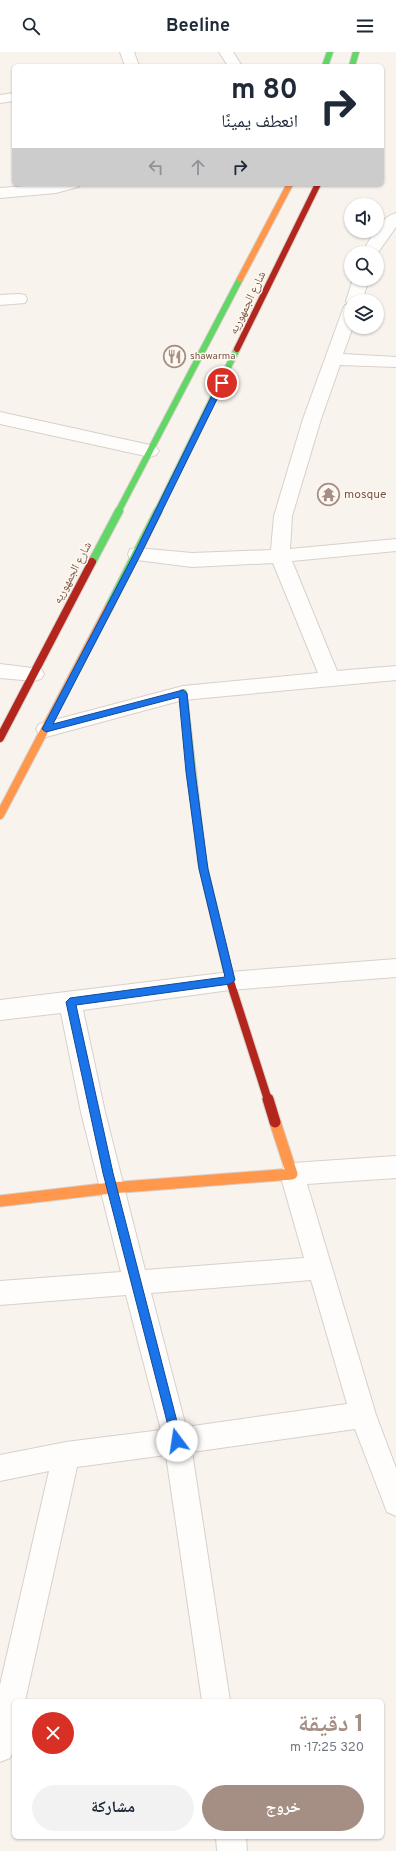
<!DOCTYPE html>
<html lang="ar">
<head>
<meta charset="utf-8">
<style>
  :root { --surface:#fff; --page:#f2f2f3; --text:#1f2937; --muted:#747a83; --accent:#a58e84 }
  body { margin:0; font-family:Overpass,"Noto Naskh Arabic",sans-serif; background:var(--page); color:var(--text); direction:rtl; height:100vh; display:flex; flex-direction:column; font-size:15px; white-space:nowrap }
  * { box-sizing:border-box; margin:0 }
  p { font-size:13px; color:var(--muted) }
  .icon { flex:none; width:22px; height:22px; fill:none; stroke:currentColor; stroke-width:2; stroke-linecap:round; stroke-linejoin:round }
  .map { position:relative; flex:1; overflow:hidden; direction:ltr }
  .details { position:absolute; left:12px; top:1647px; width:372px; height:140px; display:flex; flex-direction:column; background:var(--surface); border-radius:6px; box-shadow:0 1px 3px #0004; direction:rtl }
  .details>* { flex:none }
  .banner { position:absolute; left:12px; top:12px; width:372px; height:122px; border-radius:6px; box-shadow:0 1px 3px #0004; direction:rtl; background:#fff; color:var(--text); overflow:hidden }
  .buttons { position:absolute; left:344px; top:146px; display:grid; gap:8px }
  .buttons a { display:grid; place-items:center; width:40px; height:40px; border-radius:50%; background:var(--surface); box-shadow:0 1px 3px #0004; font-size:20px }
  .pin { position:absolute; display:grid; place-items:center; width:34px; height:34px; color:#fff; margin:-17px; border:2px solid #fff; border-radius:50%; box-shadow:0 1px 4px #0007 }
  .me { position:absolute; width:44px; margin:-22px; rotate:346deg; stroke-linejoin:round; filter:drop-shadow(0 0 3px #0008) }
  .turn { display:flex; align-items:center; gap:14px; height:84px; padding:0 20px; font-size:18px }
  .turn .icon { width:52px; height:52px; stroke-width:2.5 }
  .turn b { display:block; font-size:28px; line-height:34px }
  .lanes { display:flex; align-items:center; height:38px; padding:0 20px; background:#0003; justify-content:center; gap:20px; direction:ltr }
  .lanes .off { opacity:.35 }
  .round { display:grid; place-items:center; flex:none; width:42px; height:42px; border-radius:21px; background:var(--page) }
  .head { display:flex; align-items:center; justify-content:space-between; height:68px; padding:0 20px }
  h1 { font-size:24px; font-weight:700; line-height:30px; color:var(--accent) }
  .primary-button { display:flex; gap:8px; margin-top:auto; padding:8px 20px }
  .primary-button a { flex:1; height:46px; border-radius:24px; background:var(--accent); color:#fff; font-size:16px; font-weight:700; line-height:46px; text-align:center }
  .primary-button a+a { background:var(--page); color:var(--text) }
  header { display:flex; justify-content:space-between; align-items:center; height:52px; padding:0 20px; background:var(--surface); font-size:18px; font-weight:700 }
  .map>svg:first-child { display:block }
  .lines { fill:none; stroke-linecap:round; stroke-linejoin:round }
  .street-casing { stroke:#d8d0cb; stroke-width:2 }
  .fast-far1-casing { stroke:#d8cfc9; stroke-width:8 }
  .fast-casing { stroke:#d8cfc9; stroke-width:10 }
  .slow-far2-casing { stroke:#d8cfc9; stroke-width:8 }
  .slow-far1-casing { stroke:#d8cfc9; stroke-width:10 }
  .slow-casing { stroke:#d8cfc9; stroke-width:13 }
  .jam-far2-casing { stroke:#d8cfc9; stroke-width:8 }
  .jam-far1-casing { stroke:#d8cfc9; stroke-width:10 }
  .jam-casing { stroke:#d8cfc9; stroke-width:13 }
  .street { fill:#fefdfc; fill-rule:evenodd }
  .fast-far1 { stroke:#63d668; stroke-width:6 }
  .fast { stroke:#63d668; stroke-width:8 }
  .slow-far2 { stroke:#ff974d; stroke-width:6 }
  .slow-far1 { stroke:#ff974d; stroke-width:8 }
  .slow { stroke:#ff974d; stroke-width:11 }
  .jam-far2 { stroke:#b3261e; stroke-width:6 }
  .jam-far1 { stroke:#b3261e; stroke-width:8 }
  .jam { stroke:#b3261e; stroke-width:11 }
  .route { fill:#1a73e8; stroke:#114b97 }
  .labels { text-anchor:middle; dominant-baseline:central; stroke-width:3; stroke-linejoin:round; paint-order:stroke }
  .far-poi-label { font-size:10px; fill:#79584b; stroke:#fff8f0; text-anchor:start }
  .street-label { font-size:12px; fill:#79584b; stroke:#fff8f0 }
  .poi-label { font-size:12px; fill:#79584b; stroke:#fff8f0; text-anchor:start }
</style>
</head>
<body>
<header><svg class="icon" aria-label="menu" viewBox="0 0 24 24"><path d="M4 6h16M4 12h16M4 18h16"/></svg>Beeline<svg class="icon" aria-label="search" viewBox="0 0 24 24"><circle cx="10" cy="10" r="6"/><path d="M15 15l6 6"/></svg></header>
<div class="map">
<svg width="396" height="1799" viewBox="0 0 396 1799">
  <rect width="100%" height="100%" fill="#f8f3ed"/>
  <g class="lines">
    <defs>
      <g id="street">
        <polygon points="120,0 134,0 139,14 125,14"/>
        <polygon points="219,0 233,0 242,14 228,14"/>
        <polygon points="14,41 14,49 0,51 0,43"/>
        <polygon points="49,132 81,132 78,135 56,141 0,146 0,136"/>
        <path d="M396,161v14l-19,27v-1h-15c8,-13 18,-36 34,-40z"/>
        <polygon points="353,227 369,227 362,249 351,249 351,275 353,275 343,302 396,305 396,315 340,313 321,367 292,464 290,497 396,487 396,499 292,509 337,619 396,614 396,628 183,648 46,685 39,682 36,677 39,672 183,634 318,621 273,511 192,515 137,508 130,507 128,502 130,497 137,496 192,501 271,498 274,464 303,367 343,257 345,253 348,253 346,249"/>
        <polygon points="19,242 25,243 27,247 25,251 0,253 0,243"/>
        <polygon points="0,360 150,393 156,395 159,399 156,403 150,405 0,372"/>
        <polygon points="0,612 41,617 44,622 41,627 34,629 0,626"/>
        <path d="M396,907v18l-166,13 -147,20 22,102 40,158 159,-12 -24,-84 4,-8 8,-3 104,-7v22l-89,6 69,231 20,53v48l-9,-4 -32,-83 -163,23 38,249h-28l-36,-246 -89,12 -52,234h-11v48l-4,9 -10,4v-77l49,-214 -49,10v-26l66,-13 95,-12 -35,-135 -126,10v-24l121,-9 -40,-160 -20,-99 -61,7v-20l230,-28zM311,1228l36,124 -161,23 -35,-134z"/>
        <polygon points="216,1785 246,1785 247,1799 217,1799"/>
      </g>
      <g id="fast-far1">
        <polyline points="325,14 330,0"/>
        <polyline points="352,14 356,0"/>
        <polyline points="118,460 240,227"/>
        <polyline points="157,460 237,297"/>
      </g>
      <g id="fast">
        <polyline points="92,510 119,459"/>
        <polyline points="109,555 158,459"/>
        <polyline points="183,641 202,810"/>
      </g>
      <polyline id="slow-far2" points="240,227 290,132"/>
      <polyline id="slow-far1" points="0,763 109,555"/>
      <polyline id="slow" points="0,1149 111,1136 292,1122 275,1070"/>
      <polyline id="jam-far2" points="237,297 318,132"/>
      <g id="jam-far1">
        <polyline points="0,686 92,510"/>
        <polyline points="202,810 230,929 268,1048"/>
      </g>
      <polyline id="jam" points="268,1047 275,1070"/>
    </defs>
    <use href="#street" class="street-casing"/>
    <use href="#fast-far1" class="fast-far1-casing"/>
    <use href="#fast" class="fast-casing"/>
    <use href="#slow-far2" class="slow-far2-casing"/>
    <use href="#slow-far1" class="slow-far1-casing"/>
    <use href="#slow" class="slow-casing"/>
    <use href="#jam-far2" class="jam-far2-casing"/>
    <use href="#jam-far1" class="jam-far1-casing"/>
    <use href="#jam" class="jam-casing"/>
    <use href="#street" class="street"/>
    <use href="#fast-far1" class="fast-far1"/>
    <use href="#fast" class="fast"/>
    <use href="#slow-far2" class="slow-far2"/>
    <use href="#slow-far1" class="slow-far1"/>
    <use href="#slow" class="slow"/>
    <use href="#jam-far2" class="jam-far2"/>
    <use href="#jam-far1" class="jam-far1"/>
    <use href="#jam" class="jam"/>
  </g>
  <polygon class="route" points="219,329 225,331 141,502 53,672 183,638 187,641 195,720 208,817 235,928 230,932 76,953 113,1121 182,1389 181,1392 177,1394 173,1392 172,1389 103,1121 66,950 70,946 225,925 199,817 186,720 179,645 46,680 42,677 134,502"/>
  <defs>
    <symbol id="restaurant-ring" viewBox="-11 -11 22 22"><circle r="9.5" fill="#fff8f0" stroke="#a58e84" stroke-width="1.5"/><path d="M-5-6h1v4h1v-4h1v4h1v-4h1v5L-1.5 .5V6h-2V.5L-5-1ZM5-6V6H3V1.5H1.5Q1.5-4 5-6Z" fill="#a58e84"/></symbol>
    <symbol id="temple-ring" viewBox="-11 -11 22 22"><circle r="9.5" fill="#fff8f0" stroke="#a58e84" stroke-width="1.5"/><path d="M0-6L5-2H3V0L6.5 2.5H4V6H1.5V3h-3V6H-4V2.5H-6.5L-3 0V-2H-5Z" fill="#a58e84"/></symbol>
  </defs>
  <g fill-rule="evenodd">
    <use href="#restaurant-ring" x="162" y="292" width="25" height="25"/>
    <use href="#temple-ring" x="316" y="430" width="25" height="25"/>
  </g>
  <g class="labels">
    <g class="far-poi-label">
      <text x="190" y="304">shawarma</text>
    </g>
    <g class="street-label">
      <text transform="translate(248 251) rotate(-64)">شارع الجمهوريه</text>
      <text transform="translate(73 521) rotate(-62)">شارع الجمهوريه</text>
    </g>
    <g class="poi-label">
      <text x="344" y="443">mosque</text>
    </g>
  </g>
</svg>
<div class="buttons">
<a><svg class="icon" aria-label="sound" viewBox="0 0 24 24"><path d="M4 9h4l5-4v14l-5-4H4zM17 9q2 3 0 6"/></svg></a>
<a><svg class="icon" aria-label="search" viewBox="0 0 24 24"><circle cx="10" cy="10" r="6"/><path d="M15 15l6 6"/></svg></a>
<a><svg class="icon" aria-label="layers" viewBox="0 0 24 24"><path d="M12 4l9 5-9 5-9-5zM3 14l9 5 9-5"/></svg></a>
</div>
<div class="pin" style="left:222px;top:331px;background:#d93025"><svg class="icon" aria-label="arrive" viewBox="0 0 24 24"><path d="M6 21V4h12l-3 4 3 4H6"/></svg></div>
<svg class="me" style="left:177px;top:1389px" viewBox="-20 -20 40 40"><circle r="19" fill="#fff"/><path d="M0-13L10 11 0 6-10 11z" fill="#1a73e8"/></svg>
<div class="banner">
<div class="turn"><svg class="icon" aria-label="right" viewBox="0 0 24 24"><path d="M7 20v-9h11M14 6l5 5-5 5"/></svg><div><b>80 m</b>انعطف يمينًا</div></div>
<div class="lanes"><svg class="icon off" aria-label="left" viewBox="0 0 24 24"><path d="M17 20v-9H6M10 6l-5 5 5 5"/></svg><svg class="icon off" aria-label="ahead" viewBox="0 0 24 24"><path d="M12 20V5M6 11l6-6 6 6"/></svg><svg class="icon" aria-label="right" viewBox="0 0 24 24"><path d="M7 20v-9h11M14 6l5 5-5 5"/></svg></div>
</div>
<section class="details">
<div class="head"><div><h1>1 دقيقة</h1><p>320 m · 17:25</p></div><a class="round" style="background:#d93025;color:#fff"><svg class="icon" aria-label="close" viewBox="0 0 24 24"><path d="M6 6l12 12M18 6L6 18"/></svg></a></div>
<div class="primary-button"><a>خروج</a><a>مشاركة</a></div>
</section>
</div>
</body>
</html>
